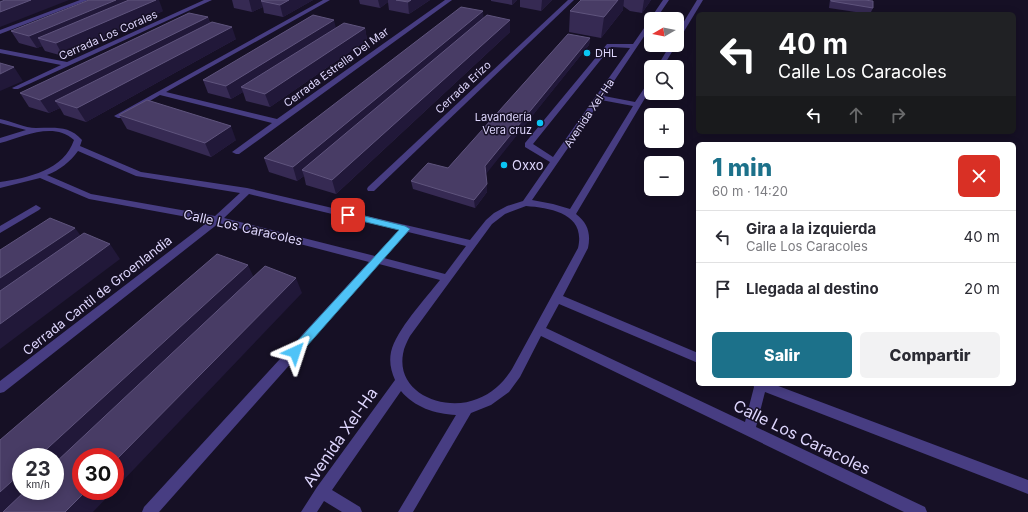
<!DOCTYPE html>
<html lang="es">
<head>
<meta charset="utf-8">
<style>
  :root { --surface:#fff; --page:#f2f2f3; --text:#2b2b33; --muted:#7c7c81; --line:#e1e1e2; --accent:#1c718a }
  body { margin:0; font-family:Inter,sans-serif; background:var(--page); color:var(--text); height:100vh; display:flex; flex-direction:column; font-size:15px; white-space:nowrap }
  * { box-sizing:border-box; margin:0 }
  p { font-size:13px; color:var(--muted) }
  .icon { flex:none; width:22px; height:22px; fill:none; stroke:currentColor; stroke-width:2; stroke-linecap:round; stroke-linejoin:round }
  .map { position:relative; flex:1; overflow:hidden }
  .details { position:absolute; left:696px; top:142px; width:320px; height:244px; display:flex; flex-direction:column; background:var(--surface); border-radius:6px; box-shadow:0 2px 10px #0003 }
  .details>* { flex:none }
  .banner { position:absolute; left:696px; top:12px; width:320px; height:122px; border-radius:6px; box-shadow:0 2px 10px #0003; background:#202124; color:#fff; overflow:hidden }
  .needle { width:26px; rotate:261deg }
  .tools { position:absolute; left:644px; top:12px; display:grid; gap:8px }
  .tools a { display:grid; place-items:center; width:40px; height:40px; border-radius:6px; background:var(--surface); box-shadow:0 2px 10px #0003; font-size:20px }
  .speed { position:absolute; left:12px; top:448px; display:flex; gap:8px; font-size:20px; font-weight:700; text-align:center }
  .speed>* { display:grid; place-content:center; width:52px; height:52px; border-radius:50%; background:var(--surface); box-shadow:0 2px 10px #0003; line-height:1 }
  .speed small { font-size:10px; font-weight:400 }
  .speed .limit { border:6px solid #d22; background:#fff; color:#111 }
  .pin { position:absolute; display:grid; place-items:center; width:34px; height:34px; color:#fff; margin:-17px; border-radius:8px; box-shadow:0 2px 6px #0006 }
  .me { position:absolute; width:44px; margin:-22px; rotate:42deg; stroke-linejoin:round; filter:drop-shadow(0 0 3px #0008) }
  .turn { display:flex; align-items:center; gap:14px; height:84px; padding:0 16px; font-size:18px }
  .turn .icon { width:52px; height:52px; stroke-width:2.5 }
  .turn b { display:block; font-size:28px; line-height:34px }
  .lanes { display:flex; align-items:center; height:38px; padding:0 16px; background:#0003; justify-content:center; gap:20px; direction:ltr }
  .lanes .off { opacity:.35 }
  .round { display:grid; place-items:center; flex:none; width:42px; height:42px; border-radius:6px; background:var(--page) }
  .overview { display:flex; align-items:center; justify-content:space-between; height:68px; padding:0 16px }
  h1 { font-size:24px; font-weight:800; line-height:30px; color:var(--accent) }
  .action { display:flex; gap:8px; margin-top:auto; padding:8px 16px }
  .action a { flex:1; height:46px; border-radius:6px; background:var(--accent); color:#fff; font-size:16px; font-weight:800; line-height:46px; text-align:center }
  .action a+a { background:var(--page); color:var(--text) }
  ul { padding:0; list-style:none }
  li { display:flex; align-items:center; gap:12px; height:52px; padding:0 16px; border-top:1px solid var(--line) }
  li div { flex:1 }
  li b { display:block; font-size:15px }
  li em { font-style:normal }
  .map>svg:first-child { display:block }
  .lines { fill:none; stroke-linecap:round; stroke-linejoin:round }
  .minor { fill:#473d82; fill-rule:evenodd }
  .wall { fill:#362a53 }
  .shaded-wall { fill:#211839 }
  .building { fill:#483c65; stroke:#5f547d }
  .route { fill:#4fc3f7; stroke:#337fa1 }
  .poi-dot { fill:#0ac6f5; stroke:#161025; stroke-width:1.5 }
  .labels { text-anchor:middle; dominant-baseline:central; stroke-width:3; stroke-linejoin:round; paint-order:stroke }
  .far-street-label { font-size:11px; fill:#ded6fd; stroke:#161025 }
  .far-poi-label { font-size:11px; fill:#ded6fd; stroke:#161025; text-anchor:start }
  .poi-label { font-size:13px; fill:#ded6fd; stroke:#161025; text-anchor:start }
  .street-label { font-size:13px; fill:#ded6fd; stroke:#161025 }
  .near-street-label { font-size:16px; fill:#ded6fd; stroke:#161025 }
</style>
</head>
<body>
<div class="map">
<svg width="1028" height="512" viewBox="0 0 1028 512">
  <rect width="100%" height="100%" fill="#161025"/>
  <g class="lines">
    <g class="minor">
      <polygon points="80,0 88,0 0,34 0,30"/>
      <polygon points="204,0 212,0 18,89 14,89 12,88 61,65 0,53 0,49 67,62"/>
      <polygon points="323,0 330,0 166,92 277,119 445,0 452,0 239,154 236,154 232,152 272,123 160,95 121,118 118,118 114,116"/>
      <polygon points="568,0 574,0 374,191 368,191 367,189 368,187"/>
      <path d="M663,0h6l-13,19h-5v7l-47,70 31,6 14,-21 2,-1v8l-75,126c12,9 15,20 12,34l-25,48 135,57v10l-139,-59 -13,24 199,94 9,-35 -1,-3h20l255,96v14l-263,-102 -9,35 169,80 2,5h-23l-363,-176 -21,41 -11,15 -18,13 -20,8 -58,99h-15l58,-97c-21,-1 -42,-8 -55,-24l-69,99 28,17 2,5h-20l-18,-11 -7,11h-16l16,-25 78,-107c-4,-9 -6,-18 -4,-28 5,-22 35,-54 49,-72l-61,-16 -220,248h-17l2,-5 225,-245 -150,-39 -215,169 -4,1v-12l209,-160 -120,-22 -49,-21 -40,10v-6c28,-4 64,-12 74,-42 -21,-19 -51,-3 -74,3v-5l26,-8 -26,-7v-4c11,2 25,9 36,9 18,0 33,-3 46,12l-2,6 61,26 106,16 223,52 16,-20 8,-7 13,-7 16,-5 27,-39 -25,-15v-4l82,-99h26l16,-23 2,-1 -1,-1zM611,47l19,1 -77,109 -20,-13zM601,100l32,6 -63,103 -17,-5 -21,-4zM78,151l58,25 104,17 -25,23 -124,-22 -44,-19c13,-5 23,-13 31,-24zM249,194l150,36 -24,26 -151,-38zM526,206c26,2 60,8 52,42l-66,121c-9,14 -19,24 -35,30 -31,13 -81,-5 -74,-45 1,-7 4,-12 7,-18l82,-112 13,-10zM408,232l58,14 -21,28 -61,-16z"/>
      <polygon points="697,0 703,0 680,38 677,40 677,33"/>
      <polygon points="670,45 676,45 663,67 657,67"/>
      <polygon points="36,205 41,208 39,210 0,233 0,226"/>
    </g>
  </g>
  <g class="wall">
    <polygon points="232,0 313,0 283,17 264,13 263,7 252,12 234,8"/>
    <polygon points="359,0 430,0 409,14 389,10 388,2 380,8 360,4"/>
    <polygon points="491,0 517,0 512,5 491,1"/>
    <polygon points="520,0 552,0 541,11 520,7"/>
    <polygon points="581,0 651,0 642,13 630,11 623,6 623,10 601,38 569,32 570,11"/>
    <polygon points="830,0 864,0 873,8 870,14 869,14 829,8"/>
    <polygon points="163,11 63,56 45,51 42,46 37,48 19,43 11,31"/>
    <polygon points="208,17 210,23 236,39 86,122 64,115 60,108 49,113 29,107 20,93"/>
    <polygon points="484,18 510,32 336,194 306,185 304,176 297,181 269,172 264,158"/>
    <polygon points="336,28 365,28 367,40 270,107 246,101 243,92 231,99 208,93 203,80"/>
    <polygon points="590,38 589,45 486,173 487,192 475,208 413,189 411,181 448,168"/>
    <polygon points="119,115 236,140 211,157 127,129"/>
  </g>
  <g class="shaded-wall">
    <polygon points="0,0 69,0 0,27"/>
    <polygon points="116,0 149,0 38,38 42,46 37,48 29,36"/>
    <polygon points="156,0 159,0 163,11 63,56 56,43"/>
    <polygon points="249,0 275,0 261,1 263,7 252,12"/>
    <polygon points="289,0 313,0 283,17 280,5"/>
    <polygon points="378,0 388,0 388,2 380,8"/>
    <polygon points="411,0 430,0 409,14 408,2"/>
    <polygon points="512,0 517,0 512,5"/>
    <polygon points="542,0 552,0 541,11"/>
    <polygon points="618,0 624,0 623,10 601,38 604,17"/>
    <polygon points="644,0 651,0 642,13"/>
    <polygon points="483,11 484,23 302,170 304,176 297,181 293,167"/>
    <polygon points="208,17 212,30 55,101 60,108 49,113 40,100"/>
    <polygon points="334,20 337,32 241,87 243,92 231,99 226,86"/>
    <polygon points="510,20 510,32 336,194 332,180"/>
    <polygon points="232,27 236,39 86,122 77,108"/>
    <polygon points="365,28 367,40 270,107 265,94"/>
    <polygon points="590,38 589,45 486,174 485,166"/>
    <polygon points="14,67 23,81 0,91 0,74"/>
    <polygon points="231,126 236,140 211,157 205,143"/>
    <polygon points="487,184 487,192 475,208 474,200"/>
    <polygon points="75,228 86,243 0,303 0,278"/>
    <polygon points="110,244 120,259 0,349 0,324"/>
    <polygon points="248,265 255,280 55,469 55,457 38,457"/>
    <polygon points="296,278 302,293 115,489 115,461"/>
    <polygon points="21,473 21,491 32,491 10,512 0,512 0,492"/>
    <polygon points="86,491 113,491 93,512 65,512"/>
  </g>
  <g class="building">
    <polygon points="5,0 31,0 0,12 0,2"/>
    <polygon points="89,0 116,0 29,36 11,31"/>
    <polygon points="129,0 156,0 56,43 38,38"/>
    <polygon points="262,0 289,0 280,5 261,1"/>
    <polygon points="396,0 411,0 408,2"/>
    <polygon points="581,0 618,0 604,17 570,11"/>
    <polygon points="831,0 864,0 873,1 873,8 831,1"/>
    <polygon points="461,7 483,11 293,167 264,158"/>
    <polygon points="189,13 208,17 40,100 20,93"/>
    <polygon points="313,15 334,20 226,86 203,80"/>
    <polygon points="487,15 510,20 332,180 302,170"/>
    <polygon points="212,22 232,27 77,108 55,101"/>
    <polygon points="344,23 365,28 265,94 241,87"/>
    <polygon points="568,34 590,38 485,166 487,184 474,200 411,181 428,163 448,168"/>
    <polygon points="0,63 14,67 0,74"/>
    <polygon points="147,100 231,126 205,143 119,115"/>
    <polygon points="50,218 75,228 0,278 0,250"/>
    <polygon points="84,233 110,244 0,324 0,291"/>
    <polygon points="217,254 248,265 38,457 21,457 21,473 0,492 0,440"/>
    <polygon points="265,266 296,278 115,461 115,457 81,457 81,491 86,491 65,512 3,512 25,491 55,491 55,463"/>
  </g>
  <polygon class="route" points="348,212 405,226 410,229 299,355 295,356 291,355 290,352 291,348 399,230 345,217 343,215 345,213"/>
  <g class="poi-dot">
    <circle cx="587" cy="53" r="4"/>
    <circle cx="540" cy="123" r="4"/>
    <circle cx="504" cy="165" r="4"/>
  </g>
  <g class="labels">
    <g class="far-street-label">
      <text transform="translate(108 35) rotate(-24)">Cerrada Los Corales</text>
      <text transform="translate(336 67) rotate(-36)">Cerrada Estrella Del Mar</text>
      <text transform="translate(463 87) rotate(-43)">Cerrada Erizo</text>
      <text transform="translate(589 113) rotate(-56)">Avenida Xel-Ha</text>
    </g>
    <g class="far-poi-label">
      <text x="595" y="53">DHL</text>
      <text x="532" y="117" text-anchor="end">Lavandería<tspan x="532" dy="13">Vera cruz</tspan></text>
    </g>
    <g class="poi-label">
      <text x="512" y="165">Oxxo</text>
    </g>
    <g class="street-label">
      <text transform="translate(243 227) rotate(13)">Calle Los Caracoles</text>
      <text transform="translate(97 295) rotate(-38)">Cerrada Cantil de Groenlandia</text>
    </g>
    <g class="near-street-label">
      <text transform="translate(340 437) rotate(-55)">Avenida Xel-Ha</text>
      <text transform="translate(802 437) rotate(26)">Calle Los Caracoles</text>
    </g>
  </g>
</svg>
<div class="tools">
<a><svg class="needle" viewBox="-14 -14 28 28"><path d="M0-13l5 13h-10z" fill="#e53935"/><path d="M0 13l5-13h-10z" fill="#7c7c81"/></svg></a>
<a><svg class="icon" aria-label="search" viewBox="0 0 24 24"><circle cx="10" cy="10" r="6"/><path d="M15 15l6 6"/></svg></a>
<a>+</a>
<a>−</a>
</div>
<div class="speed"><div>23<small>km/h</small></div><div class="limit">30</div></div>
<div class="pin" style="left:348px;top:215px;background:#d93025"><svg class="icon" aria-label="arrive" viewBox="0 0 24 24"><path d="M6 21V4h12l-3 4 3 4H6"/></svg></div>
<svg class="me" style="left:295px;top:352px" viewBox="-20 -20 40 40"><path d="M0-17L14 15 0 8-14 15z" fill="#4fc3f7" stroke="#fff" stroke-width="4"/></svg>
<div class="banner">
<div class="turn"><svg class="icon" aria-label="left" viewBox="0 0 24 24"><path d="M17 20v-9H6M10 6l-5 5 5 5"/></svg><div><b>40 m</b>Calle Los Caracoles</div></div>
<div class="lanes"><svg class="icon" aria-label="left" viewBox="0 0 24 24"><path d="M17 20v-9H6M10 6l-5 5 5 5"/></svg><svg class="icon off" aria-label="ahead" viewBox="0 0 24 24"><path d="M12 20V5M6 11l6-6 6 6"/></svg><svg class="icon off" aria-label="right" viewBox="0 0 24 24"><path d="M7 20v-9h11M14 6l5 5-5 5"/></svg></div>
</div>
<section class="details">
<div class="overview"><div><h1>1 min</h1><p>60 m · 14:20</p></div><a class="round" style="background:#d93025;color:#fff"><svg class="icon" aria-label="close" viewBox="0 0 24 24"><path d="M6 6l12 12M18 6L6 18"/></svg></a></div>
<ul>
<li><svg class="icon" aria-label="left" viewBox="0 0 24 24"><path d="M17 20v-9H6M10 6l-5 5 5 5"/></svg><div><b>Gira a la izquierda</b><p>Calle Los Caracoles</p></div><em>40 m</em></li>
<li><svg class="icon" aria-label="arrive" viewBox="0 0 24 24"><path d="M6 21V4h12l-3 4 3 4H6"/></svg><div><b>Llegada al destino</b></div><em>20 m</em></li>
</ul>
<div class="action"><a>Salir</a><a>Compartir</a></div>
</section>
</div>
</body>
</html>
